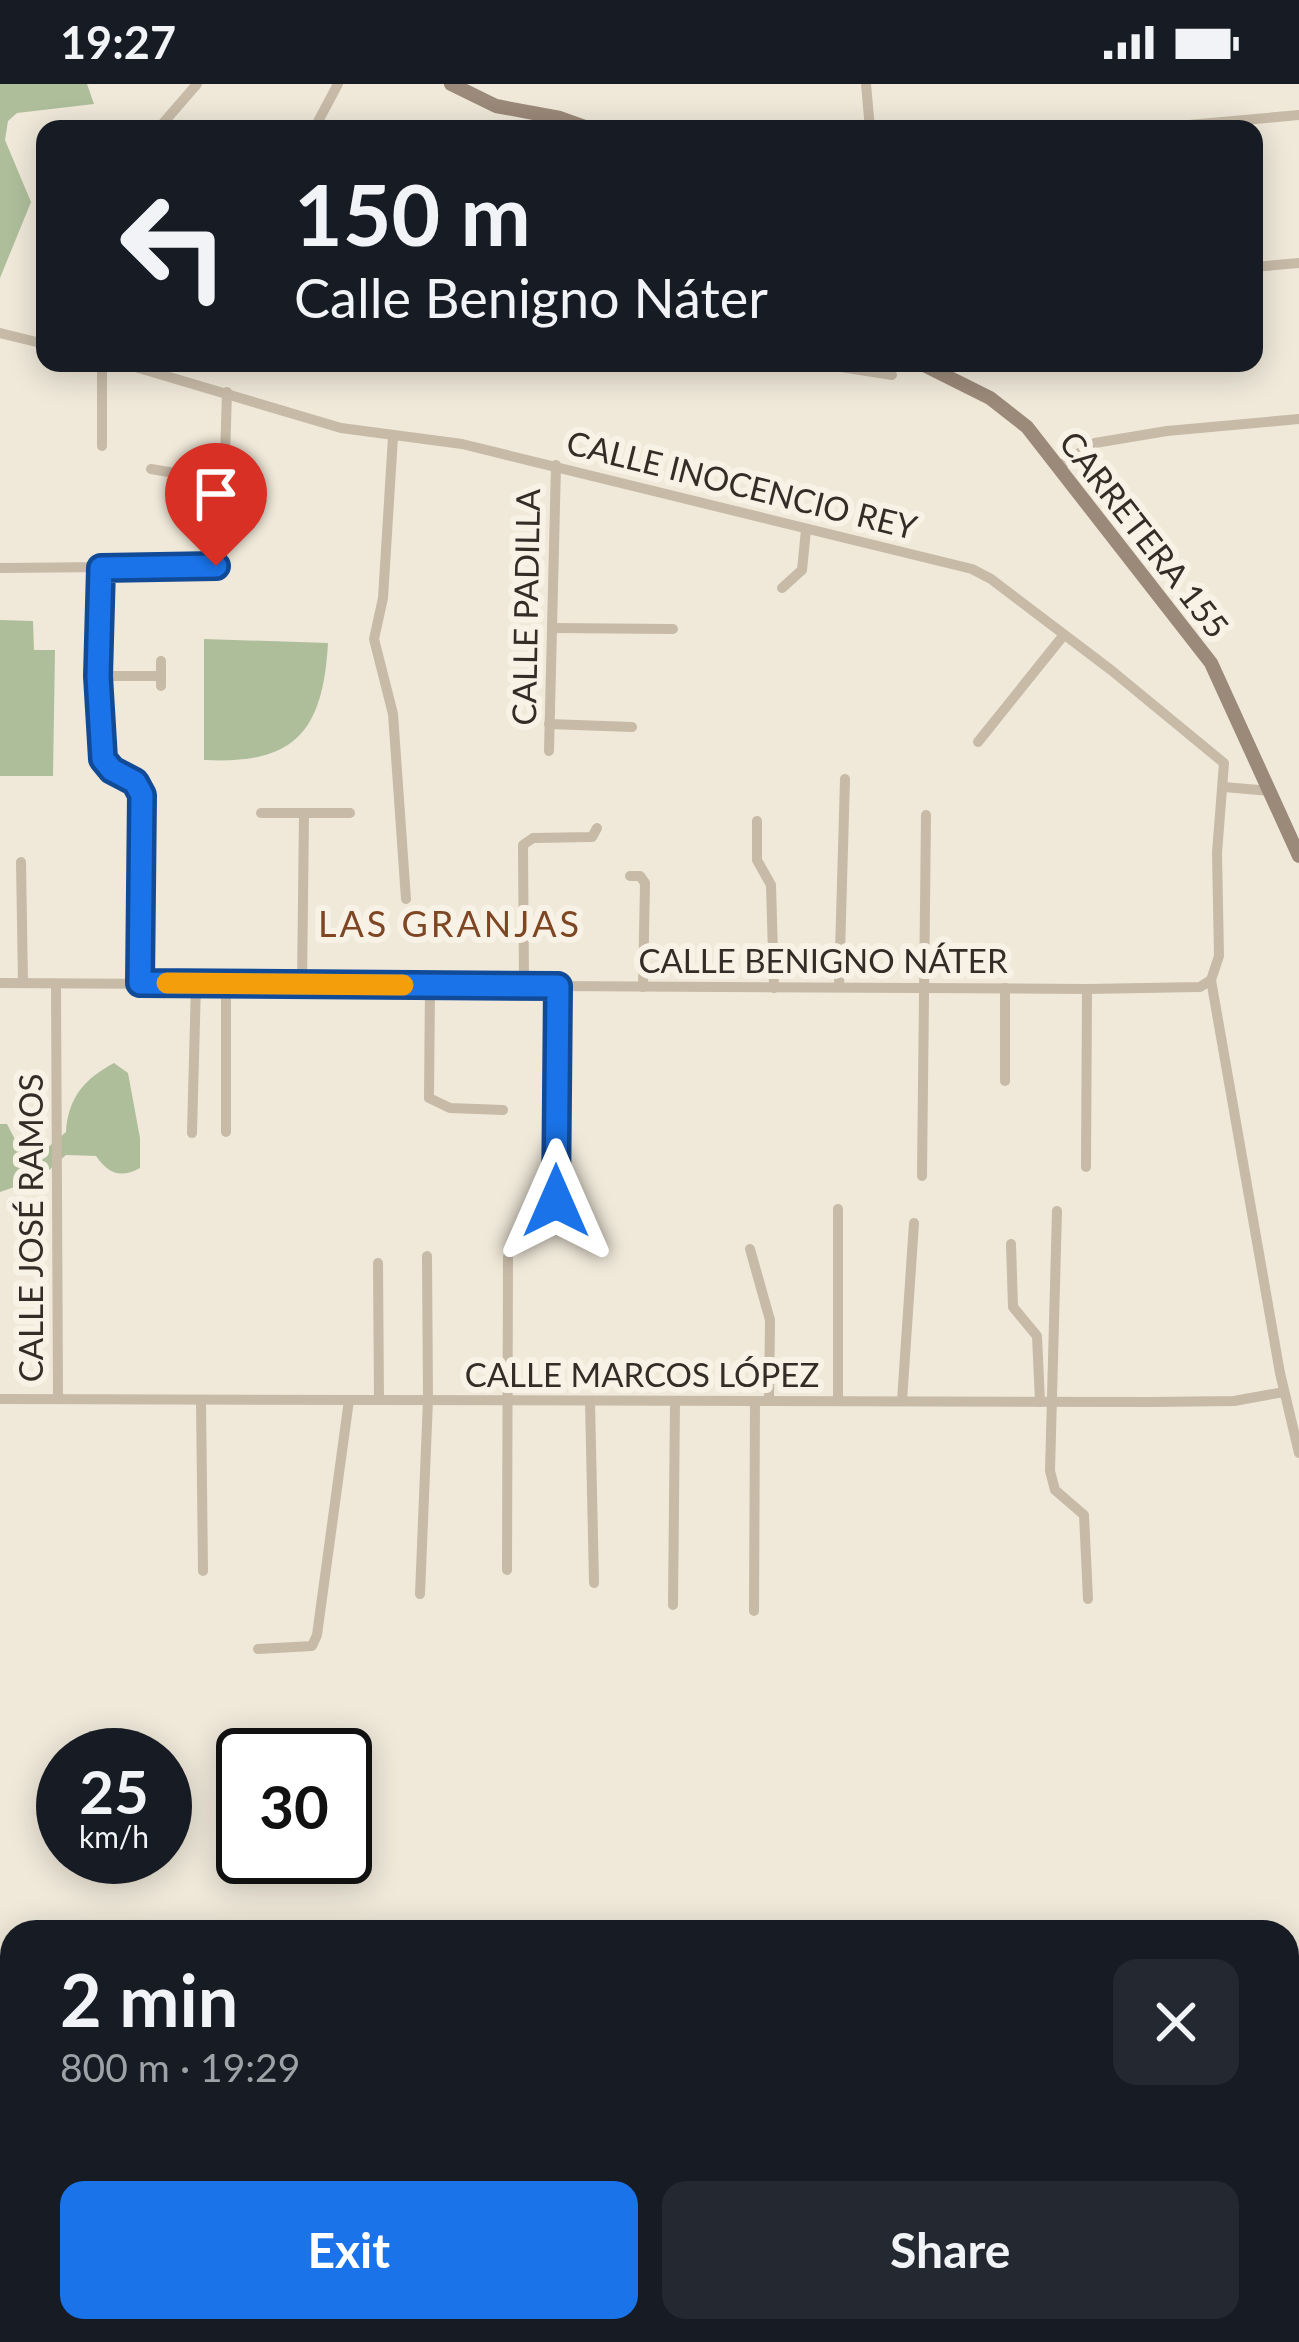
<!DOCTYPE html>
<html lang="en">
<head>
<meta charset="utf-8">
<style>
  :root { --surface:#171b24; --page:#242831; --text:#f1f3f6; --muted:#9ea1a6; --accent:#1a73e8 }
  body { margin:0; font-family:Lato,sans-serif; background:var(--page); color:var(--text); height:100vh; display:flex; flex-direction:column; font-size:45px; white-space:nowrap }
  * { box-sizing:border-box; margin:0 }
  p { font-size:39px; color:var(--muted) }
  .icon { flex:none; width:66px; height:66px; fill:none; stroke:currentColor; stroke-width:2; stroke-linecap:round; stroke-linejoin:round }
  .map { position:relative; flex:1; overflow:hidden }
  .drawer { position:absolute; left:0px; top:1836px; width:1299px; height:423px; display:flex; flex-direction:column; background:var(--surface); border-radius:36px 36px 0 0; box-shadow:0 6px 30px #0003 }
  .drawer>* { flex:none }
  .guide { position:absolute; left:36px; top:36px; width:1227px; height:252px; border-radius:24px; box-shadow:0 6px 30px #0003; background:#171b24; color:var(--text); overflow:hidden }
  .speed { position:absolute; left:36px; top:1644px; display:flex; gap:24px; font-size:60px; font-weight:700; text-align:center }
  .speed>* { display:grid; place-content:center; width:156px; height:156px; border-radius:50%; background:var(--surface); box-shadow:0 6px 30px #0003; line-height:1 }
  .speed small { font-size:30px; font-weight:400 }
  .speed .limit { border:6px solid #111; border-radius:18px; background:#fff; color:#111 }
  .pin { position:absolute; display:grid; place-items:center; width:102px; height:102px; color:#fff; margin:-123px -51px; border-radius:50% 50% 50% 0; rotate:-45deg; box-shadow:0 0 12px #0007 }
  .pin .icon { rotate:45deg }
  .me { position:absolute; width:132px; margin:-66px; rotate:0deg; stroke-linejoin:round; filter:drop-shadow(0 0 9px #0008) }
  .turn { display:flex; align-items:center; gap:42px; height:252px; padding:0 60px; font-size:54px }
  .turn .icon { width:156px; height:156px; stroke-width:2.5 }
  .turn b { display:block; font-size:84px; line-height:102px }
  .round { display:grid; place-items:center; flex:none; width:126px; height:126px; border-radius:24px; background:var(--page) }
  .head { display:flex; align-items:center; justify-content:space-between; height:204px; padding:0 60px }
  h1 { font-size:72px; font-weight:700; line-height:90px }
  .action { display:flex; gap:24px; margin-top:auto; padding:24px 60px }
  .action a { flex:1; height:138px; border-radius:24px; background:var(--accent); color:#fff; font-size:48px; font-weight:700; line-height:138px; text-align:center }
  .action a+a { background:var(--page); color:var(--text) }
  .status { display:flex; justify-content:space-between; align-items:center; height:84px; padding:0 60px; background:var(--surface); direction:ltr }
  .status svg { height:33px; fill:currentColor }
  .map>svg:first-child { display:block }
  .green { fill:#aebe9b }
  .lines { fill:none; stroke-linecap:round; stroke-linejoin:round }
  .street { stroke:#c7baa7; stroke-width:10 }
  .secondary { stroke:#9b8979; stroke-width:14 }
  .route-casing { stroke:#114b97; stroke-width:30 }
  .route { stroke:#1a73e8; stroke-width:21 }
  .slow { stroke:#f59e0b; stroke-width:21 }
  .labels { text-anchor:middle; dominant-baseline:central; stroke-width:12; stroke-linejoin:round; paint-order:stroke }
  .street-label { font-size:33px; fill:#342d27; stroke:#f8f2e6 }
  .neighbourhood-label { font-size:36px; letter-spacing:3px; fill:#7f4624; stroke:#f8f2e6 }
</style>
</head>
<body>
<div class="status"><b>19:27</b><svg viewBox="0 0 49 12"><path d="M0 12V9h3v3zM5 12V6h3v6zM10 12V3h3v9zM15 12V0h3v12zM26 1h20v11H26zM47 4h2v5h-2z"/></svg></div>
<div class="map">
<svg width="1299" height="2258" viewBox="0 0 1299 2258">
  <rect width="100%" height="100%" fill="#f0e9da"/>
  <g class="green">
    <polygon points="0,0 87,0 94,20 17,29 8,37 5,56 31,118 0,194"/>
    <polygon points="0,536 33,537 34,566 55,566 53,692 0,692"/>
    <path d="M204,555l124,4c-5,88 -33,122 -124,117z"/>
    <path d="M114,979l14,10 12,65v30c-20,11 -32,5 -44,-12l-30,-1 -26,23 -40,14v-68h7l12,23 27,2 20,-17c2,-34 18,-53 48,-69z"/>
  </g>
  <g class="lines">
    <g class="street">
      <polyline points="866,0 870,45"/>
      <polyline points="158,45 197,0"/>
      <polyline points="314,45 338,0"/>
      <polyline points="1144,45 1299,31"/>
      <polyline points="1254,183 1299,179"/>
      <polyline points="0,249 45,260"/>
      <polyline points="102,279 102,362"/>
      <polyline points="122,279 341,344 462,360 972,485 991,495 1111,586 1224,679 1217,769 1219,872 1211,896 1280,1289 1299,1369"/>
      <polyline points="816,279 892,291"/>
      <polyline points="393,353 383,514 374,555 393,630 406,815"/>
      <polyline points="1058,383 1095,359 1167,347 1299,335"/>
      <polyline points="151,385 222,397"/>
      <polyline points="0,484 216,482 222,471 227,308"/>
      <polyline points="101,484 98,592 103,675 112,686 135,698 142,711 140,899"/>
      <polyline points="782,504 802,486 806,446"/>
      <polyline points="552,544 673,545"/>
      <polyline points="161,577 161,602"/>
      <polyline points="98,592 161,592"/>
      <polyline points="549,640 632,643"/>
      <polyline points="978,658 1063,552"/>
      <polyline points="549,667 556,381"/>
      <polyline points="1224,703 1270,707"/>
      <polyline points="261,729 350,729"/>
      <polyline points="757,737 757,776 771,801 774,904"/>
      <polyline points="21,778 23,899"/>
      <polyline points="630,792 640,792 645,799 643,903"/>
      <polyline points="0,899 1087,905 1200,903 1211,896"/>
      <polyline points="56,900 58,1315"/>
      <polyline points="226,900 226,1048"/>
      <polyline points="302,901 304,730"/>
      <polyline points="430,901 429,1014 450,1024 503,1026"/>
      <polyline points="524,901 523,761 533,754 592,753 597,744"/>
      <polyline points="839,903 845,695"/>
      <polyline points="1005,904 1005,997"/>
      <polyline points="192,1049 196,900"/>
      <polyline points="1086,1083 1087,905"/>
      <polyline points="922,1092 926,731"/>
      <polyline points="556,1117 558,902"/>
      <polyline points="1057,1127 1050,1387 1055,1406 1084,1431 1088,1515"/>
      <polyline points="1011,1160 1013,1223 1037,1252 1040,1318"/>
      <polyline points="750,1165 770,1236 769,1317"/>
      <polyline points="378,1179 379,1316"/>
      <polyline points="0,1315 1151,1318 1234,1317 1284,1308"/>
      <polyline points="201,1316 203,1487"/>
      <polyline points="590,1317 594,1499"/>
      <polyline points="838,1317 838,1125"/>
      <polyline points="902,1317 914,1139"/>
      <polyline points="507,1486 508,1173"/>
      <polyline points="420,1510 428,1316 427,1172"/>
      <polyline points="673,1521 675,1317"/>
      <polyline points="754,1527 755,1317"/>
      <polyline points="258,1565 312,1562 317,1551 349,1316"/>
      <polyline points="1287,2122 1299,2111"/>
      <polyline points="1287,2142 1299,2130"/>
      <polyline points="884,2247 884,2258"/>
      <polyline points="903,2258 903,2247"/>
    </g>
    <g class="secondary">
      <polyline points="451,0 496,22 560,34 591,45"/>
      <polyline points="920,279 990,314 1027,343 1211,579 1299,772"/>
    </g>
  </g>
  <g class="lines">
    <defs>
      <polyline id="route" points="216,482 101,484 98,592 103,675 112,686 135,698 142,711 140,899 558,902 556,1117"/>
    </defs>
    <use href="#route" class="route-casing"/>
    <use href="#route" class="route"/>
    <polyline class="slow" points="167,899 403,901"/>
  </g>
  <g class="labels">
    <g class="street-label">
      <text transform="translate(742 400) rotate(14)">CALLE INOCENCIO REY</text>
      <text transform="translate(1145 450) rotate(52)">CARRETERA 155</text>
      <text transform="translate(525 523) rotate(-89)">CALLE PADILLA</text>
      <text x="823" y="876">CALLE BENIGNO NÁTER</text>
      <text transform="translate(30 1144) rotate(-90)">CALLE JOSÉ RAMOS</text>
      <text x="642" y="1290">CALLE MARCOS LÓPEZ</text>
    </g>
    <g class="neighbourhood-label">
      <text x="450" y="839">LAS GRANJAS</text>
    </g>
  </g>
</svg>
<div class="speed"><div>25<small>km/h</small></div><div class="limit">30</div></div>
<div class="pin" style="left:216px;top:482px;background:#d93025"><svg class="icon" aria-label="arrive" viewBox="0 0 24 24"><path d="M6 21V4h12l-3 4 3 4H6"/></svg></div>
<svg class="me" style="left:556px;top:1117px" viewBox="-20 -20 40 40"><path d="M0-17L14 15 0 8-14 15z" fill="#1a73e8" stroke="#fff" stroke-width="4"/></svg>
<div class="guide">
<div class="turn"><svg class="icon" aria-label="left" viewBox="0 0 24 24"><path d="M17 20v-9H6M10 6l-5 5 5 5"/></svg><div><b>150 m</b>Calle Benigno Náter</div></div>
</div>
<section class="drawer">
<div class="head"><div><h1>2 min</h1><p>800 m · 19:29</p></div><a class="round"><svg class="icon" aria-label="close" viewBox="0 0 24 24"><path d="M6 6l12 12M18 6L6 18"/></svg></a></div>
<div class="action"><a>Exit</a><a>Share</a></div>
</section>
</div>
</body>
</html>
